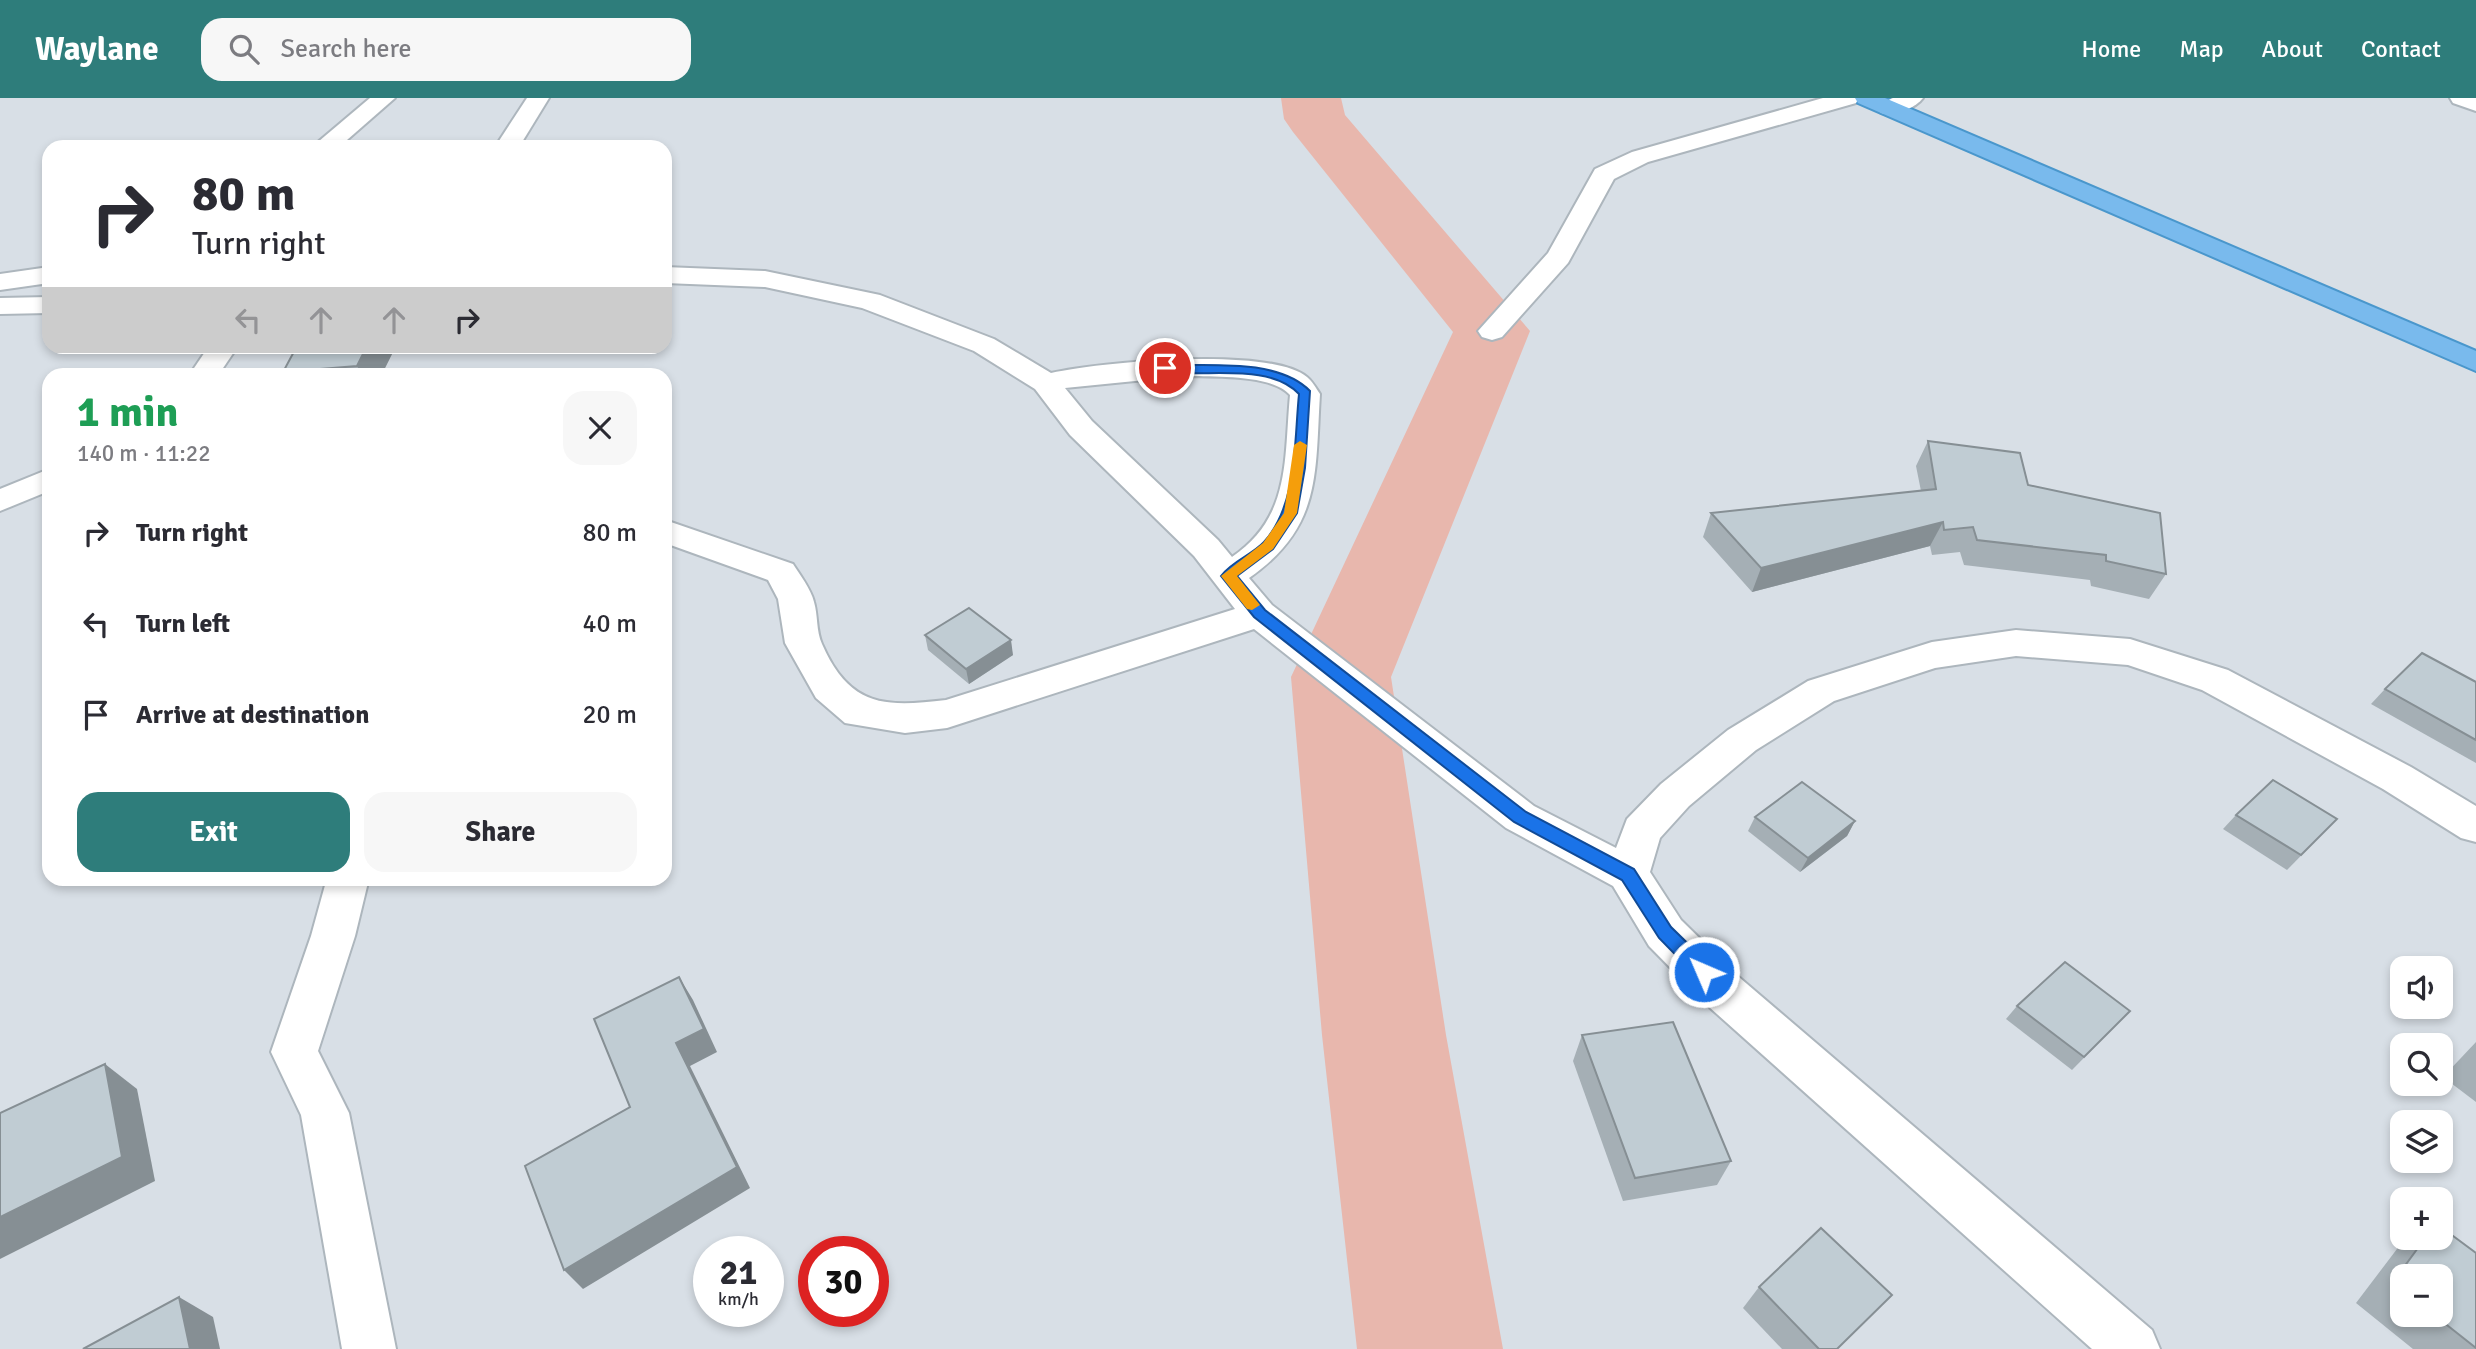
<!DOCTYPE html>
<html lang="en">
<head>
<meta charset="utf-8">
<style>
  :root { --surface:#fff; --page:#f7f7f7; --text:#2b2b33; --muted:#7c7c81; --accent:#2e7d7b }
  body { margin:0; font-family:Signika,sans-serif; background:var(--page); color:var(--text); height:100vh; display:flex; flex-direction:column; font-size:26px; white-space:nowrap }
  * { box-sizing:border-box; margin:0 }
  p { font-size:23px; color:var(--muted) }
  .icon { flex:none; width:38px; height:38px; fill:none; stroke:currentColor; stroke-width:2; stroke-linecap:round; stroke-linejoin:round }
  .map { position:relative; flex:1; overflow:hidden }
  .drawer { position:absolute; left:42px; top:270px; width:630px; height:518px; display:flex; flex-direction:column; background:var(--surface); border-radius:21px; box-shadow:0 4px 10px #0003 }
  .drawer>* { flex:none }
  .guide { position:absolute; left:42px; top:42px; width:630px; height:214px; border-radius:21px; box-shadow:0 4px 10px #0003; background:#fff; color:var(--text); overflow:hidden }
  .tools { position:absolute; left:2390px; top:858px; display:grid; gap:14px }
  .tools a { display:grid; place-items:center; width:63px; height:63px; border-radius:14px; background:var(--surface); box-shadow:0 4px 10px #0003; font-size:35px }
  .speed { position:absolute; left:693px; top:1138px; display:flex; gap:14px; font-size:35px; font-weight:700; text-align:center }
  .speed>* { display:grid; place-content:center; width:91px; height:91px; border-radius:50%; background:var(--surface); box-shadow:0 4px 10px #0003; line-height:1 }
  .speed small { font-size:18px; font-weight:400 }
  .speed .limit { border:10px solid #d22; background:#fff; color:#111 }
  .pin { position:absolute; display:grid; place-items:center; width:60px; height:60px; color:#fff; margin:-30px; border:4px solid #fff; border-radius:50%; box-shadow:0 2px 7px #0007 }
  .me { position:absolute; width:77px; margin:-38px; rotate:315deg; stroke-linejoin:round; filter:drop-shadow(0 0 5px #0008) }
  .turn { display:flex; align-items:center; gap:24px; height:147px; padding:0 35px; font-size:32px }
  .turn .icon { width:91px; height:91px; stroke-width:2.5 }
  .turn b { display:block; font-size:49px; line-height:60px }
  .lanes { display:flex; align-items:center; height:66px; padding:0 35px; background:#0003; justify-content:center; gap:35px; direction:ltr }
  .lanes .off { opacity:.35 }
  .round { display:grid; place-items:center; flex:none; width:74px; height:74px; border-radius:21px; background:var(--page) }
  .summary { display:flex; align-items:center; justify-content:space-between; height:119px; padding:0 35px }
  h1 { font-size:42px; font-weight:700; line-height:52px; color:#1e9e55 }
  .button { display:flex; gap:14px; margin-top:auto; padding:14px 35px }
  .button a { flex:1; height:80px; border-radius:21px; background:var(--accent); color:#fff; font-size:28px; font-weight:700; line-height:80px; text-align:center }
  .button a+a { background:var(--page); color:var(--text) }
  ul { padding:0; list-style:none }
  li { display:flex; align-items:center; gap:21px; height:91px; padding:0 35px }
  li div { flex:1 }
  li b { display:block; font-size:26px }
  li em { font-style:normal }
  header { display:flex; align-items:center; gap:42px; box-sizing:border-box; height:98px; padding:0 35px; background:var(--accent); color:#fff }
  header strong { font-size:33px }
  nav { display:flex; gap:38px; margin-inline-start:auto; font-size:24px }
  .search { width:490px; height:63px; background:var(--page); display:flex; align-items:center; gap:18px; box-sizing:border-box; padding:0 24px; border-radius:21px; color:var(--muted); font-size:26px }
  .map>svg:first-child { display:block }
  .residential { fill:#d8dfe6; fill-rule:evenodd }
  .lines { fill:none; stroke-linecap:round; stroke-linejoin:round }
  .river { fill:#e8b7ad; fill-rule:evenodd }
  .minor-casing { stroke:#adb6bd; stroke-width:4 }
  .highway-casing { stroke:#4a97cc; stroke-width:4 }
  .minor { fill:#fff; fill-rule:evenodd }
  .highway { fill:#79baed; fill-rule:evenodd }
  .wall { fill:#a5afb5; fill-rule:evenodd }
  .shaded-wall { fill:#868f94 }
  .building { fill:#c0ccd3; stroke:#868f94; stroke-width:2 }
  .route { fill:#1a73e8; stroke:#114b97; stroke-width:2 }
  .slow { fill:#f59e0b }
</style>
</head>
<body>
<header>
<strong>Waylane</strong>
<div class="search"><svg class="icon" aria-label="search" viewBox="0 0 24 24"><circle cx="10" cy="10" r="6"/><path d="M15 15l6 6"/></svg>Search here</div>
<nav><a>Home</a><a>Map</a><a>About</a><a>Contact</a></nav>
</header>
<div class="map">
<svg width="2476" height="1251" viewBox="0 0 2476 1251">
  <rect width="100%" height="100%" fill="#e9eef3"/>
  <path class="residential" d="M0,0h2476v1251h-2476zM49,49h616v199h-616zM49,276h616v504h-616zM2403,870h38v38h-38zM2403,947h38v38h-38zM2403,1024h38v38h-38zM2403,1101h38v38h-38zM709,1153h59v60h-59zM814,1153h59v60h-59zM2403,1178h38v38h-38z"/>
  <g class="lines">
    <polygon class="river" points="1281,0 1341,0 1345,17 1530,233 1391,579 1446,937 1503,1251 1357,1251 1322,937 1291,579 1453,234 1293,34 1284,21"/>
    <defs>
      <g id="minor">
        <polygon points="370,0 395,0 339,49 312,49"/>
        <polygon points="527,0 549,0 519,49 495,49"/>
        <polygon points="1823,0 1859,0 1856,5 1648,64 1614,81 1568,165 1502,239 1492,242 1482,239 1478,233 1548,155 1595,71 1632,54"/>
        <path d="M1893,0h30c-8,11 -29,18 -42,15l-3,-5 3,-5z"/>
        <polygon points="2450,0 2476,0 2476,13 2453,5"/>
        <polygon points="49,169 49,185 0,192 0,176"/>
        <path d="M665,169l100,4 115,24 114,44 57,34c48,-11 218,-27 256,4 5,4 9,11 13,17 -5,80 2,133 -71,184l23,27 262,201 82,42 11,-29 34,-35 67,-54 80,-49 124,-39 84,-12 114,9 98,31 183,97 65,39v36l-15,-4 -78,-49 -181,-99 -74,-25 -112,-9 -81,12 -101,33 -78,49 -67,56 -29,32 -10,34 31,48 59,58 412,352 8,19h-68l-384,-343 -59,-60 -36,-60 -107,-58 -252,-199 -307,99 -42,5 -60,-10 -29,-25 -31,-55 -7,-44 -10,-19 -103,-37v-23l128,44c7,11 18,25 21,38 4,13 2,29 8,42 28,64 64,63 124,56l289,-91 -41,-53 -124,-121 -35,-46 -61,-38 -112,-43 -97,-21 -100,-4zM1185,278c27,1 87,-2 105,19 -6,64 1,122 -58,162l-14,-17 -126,-119 -27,-33z"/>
        <polygon points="49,199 49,215 0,216 0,200"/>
        <polygon points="209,248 238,248 219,276 190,276"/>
        <polygon points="49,371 49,393 0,413 0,391"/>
        <polygon points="327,780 369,780 355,838 318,953 349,1015 396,1251 342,1251 301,1017 271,954 311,838"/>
      </g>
      <polygon id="highway" points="1855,0 1885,0 2476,253 2476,273 1858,5"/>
    </defs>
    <use href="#minor" class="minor-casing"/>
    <use href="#highway" class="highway-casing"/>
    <use href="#minor" class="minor"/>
    <use href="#highway" class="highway"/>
  </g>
  <g class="wall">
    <polygon points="396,248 382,276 285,276 283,274"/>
    <polygon points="1928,343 2028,387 2166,476 2149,501 2091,488 2090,482 1964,467 1960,454 1932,457 1930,448 1752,494 1703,439 1711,415 1921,393 1916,368"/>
    <polygon points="925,537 1013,557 969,586 928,552"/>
    <polygon points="2476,584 2476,665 2371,606 2385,591"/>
    <polygon points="2236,717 2337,721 2287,772 2223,731"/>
    <polygon points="1755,719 1855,723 1847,738 1800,774 1748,733"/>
    <polygon points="2017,908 2130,913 2072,972 2006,921"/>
    <polygon points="1582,937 1731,1063 1717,1087 1623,1103 1573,963"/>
    <polygon points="2476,944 2476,1004 2443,979"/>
    <path d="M2413,1139h28l35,16v96h-63l-57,-46 44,-58zM2403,1178l38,38h-38z"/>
    <polygon points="1759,1189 1837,1251 1782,1251 1743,1210"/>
  </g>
  <g class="shaded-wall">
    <polygon points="367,248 396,248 382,276 362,276 357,268"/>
    <polygon points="1943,424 1930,448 1752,494 1761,470"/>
    <polygon points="1011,542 1013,557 969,586 966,571"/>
    <polygon points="1855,723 1847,738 1800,774 1808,760"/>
    <polygon points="679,879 693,902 717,954 690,968 750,1090 583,1191 564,1172 676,945"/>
    <polygon points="105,966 137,991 155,1083 0,1161 0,1119"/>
    <polygon points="179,1199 213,1219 220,1251 190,1251"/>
  </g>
  <g class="building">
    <polygon points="297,248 367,248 357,268 283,274"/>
    <polygon points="1928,343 2020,355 2028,387 2160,415 2166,476 2106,463 2106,457 1977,442 1973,429 1944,432 1943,424 1761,470 1711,415 1936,391"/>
    <polygon points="969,510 1011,542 966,571 925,537"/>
    <polygon points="2422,555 2476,584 2476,642 2385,591"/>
    <polygon points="2273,682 2337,721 2301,757 2236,717"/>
    <polygon points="1802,684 1855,723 1808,760 1755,719"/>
    <polygon points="2065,864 2130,913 2084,959 2017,908"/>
    <polygon points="679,879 704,931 676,945 737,1069 564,1172 525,1068 630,1009 594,921"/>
    <polygon points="1673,924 1731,1063 1635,1080 1582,937"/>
    <polygon points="105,966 122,1059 0,1119 0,1015"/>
    <polygon points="2441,1129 2476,1155 2476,1250 2433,1216 2441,1216 2441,1178 2403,1178 2403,1192 2393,1184 2426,1139 2441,1139"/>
    <polygon points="1821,1130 1892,1197 1837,1251 1819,1251 1759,1189"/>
    <polygon points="179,1199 190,1251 83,1251"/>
  </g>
  <path class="route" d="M1165,267c43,1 113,-7 145,26l-5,77 -8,45 -24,36 -36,27 28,34 261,202 108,57 37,58 40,39 2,6 -2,6 -7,2 -6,-2 -39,-40 -37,-58 -108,-58 -260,-205 -33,-41c11,-15 31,-21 43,-34 34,-38 30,-100 35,-148 -31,-33 -97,-15 -139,-23l-1,-3z"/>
  <polygon class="slow" points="1300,343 1307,347 1297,415 1273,451 1237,478 1260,507 1252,512 1247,511 1221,478 1263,445 1284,415 1294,347"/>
</svg>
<div class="tools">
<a><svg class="icon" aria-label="sound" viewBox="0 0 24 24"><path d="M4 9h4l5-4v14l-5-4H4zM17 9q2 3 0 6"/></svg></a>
<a><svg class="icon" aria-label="search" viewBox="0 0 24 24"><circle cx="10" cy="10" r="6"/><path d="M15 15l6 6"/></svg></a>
<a><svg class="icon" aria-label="layers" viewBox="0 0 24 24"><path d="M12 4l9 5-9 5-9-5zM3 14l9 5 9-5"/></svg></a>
<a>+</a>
<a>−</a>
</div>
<div class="speed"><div>21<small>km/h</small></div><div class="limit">30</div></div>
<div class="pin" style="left:1165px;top:270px;background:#d93025"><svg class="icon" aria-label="arrive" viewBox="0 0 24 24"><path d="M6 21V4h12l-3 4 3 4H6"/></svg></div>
<svg class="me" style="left:1704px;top:874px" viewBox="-20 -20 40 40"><circle r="17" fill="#1a73e8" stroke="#fff" stroke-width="3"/><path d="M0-11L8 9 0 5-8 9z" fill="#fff"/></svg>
<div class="guide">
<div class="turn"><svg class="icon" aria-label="right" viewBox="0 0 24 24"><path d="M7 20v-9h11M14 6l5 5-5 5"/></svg><div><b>80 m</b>Turn right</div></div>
<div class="lanes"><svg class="icon off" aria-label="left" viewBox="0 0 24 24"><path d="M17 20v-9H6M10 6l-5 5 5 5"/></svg><svg class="icon off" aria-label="ahead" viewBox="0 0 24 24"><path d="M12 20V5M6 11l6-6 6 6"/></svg><svg class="icon off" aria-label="ahead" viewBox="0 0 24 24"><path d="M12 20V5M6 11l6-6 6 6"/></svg><svg class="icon" aria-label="right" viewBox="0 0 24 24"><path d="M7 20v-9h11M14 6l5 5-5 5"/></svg></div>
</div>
<section class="drawer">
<div class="summary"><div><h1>1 min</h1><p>140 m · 11:22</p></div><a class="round"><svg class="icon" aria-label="close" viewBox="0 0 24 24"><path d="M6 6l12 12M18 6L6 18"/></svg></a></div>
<ul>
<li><svg class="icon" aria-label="right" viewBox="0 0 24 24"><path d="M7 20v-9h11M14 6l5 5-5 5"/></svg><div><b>Turn right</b></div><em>80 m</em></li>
<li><svg class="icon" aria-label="left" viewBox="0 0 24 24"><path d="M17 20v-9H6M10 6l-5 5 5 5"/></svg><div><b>Turn left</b></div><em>40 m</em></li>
<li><svg class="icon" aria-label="arrive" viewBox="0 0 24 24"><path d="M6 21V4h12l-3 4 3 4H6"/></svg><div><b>Arrive at destination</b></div><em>20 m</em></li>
</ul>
<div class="button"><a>Exit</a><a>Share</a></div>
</section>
</div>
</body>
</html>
